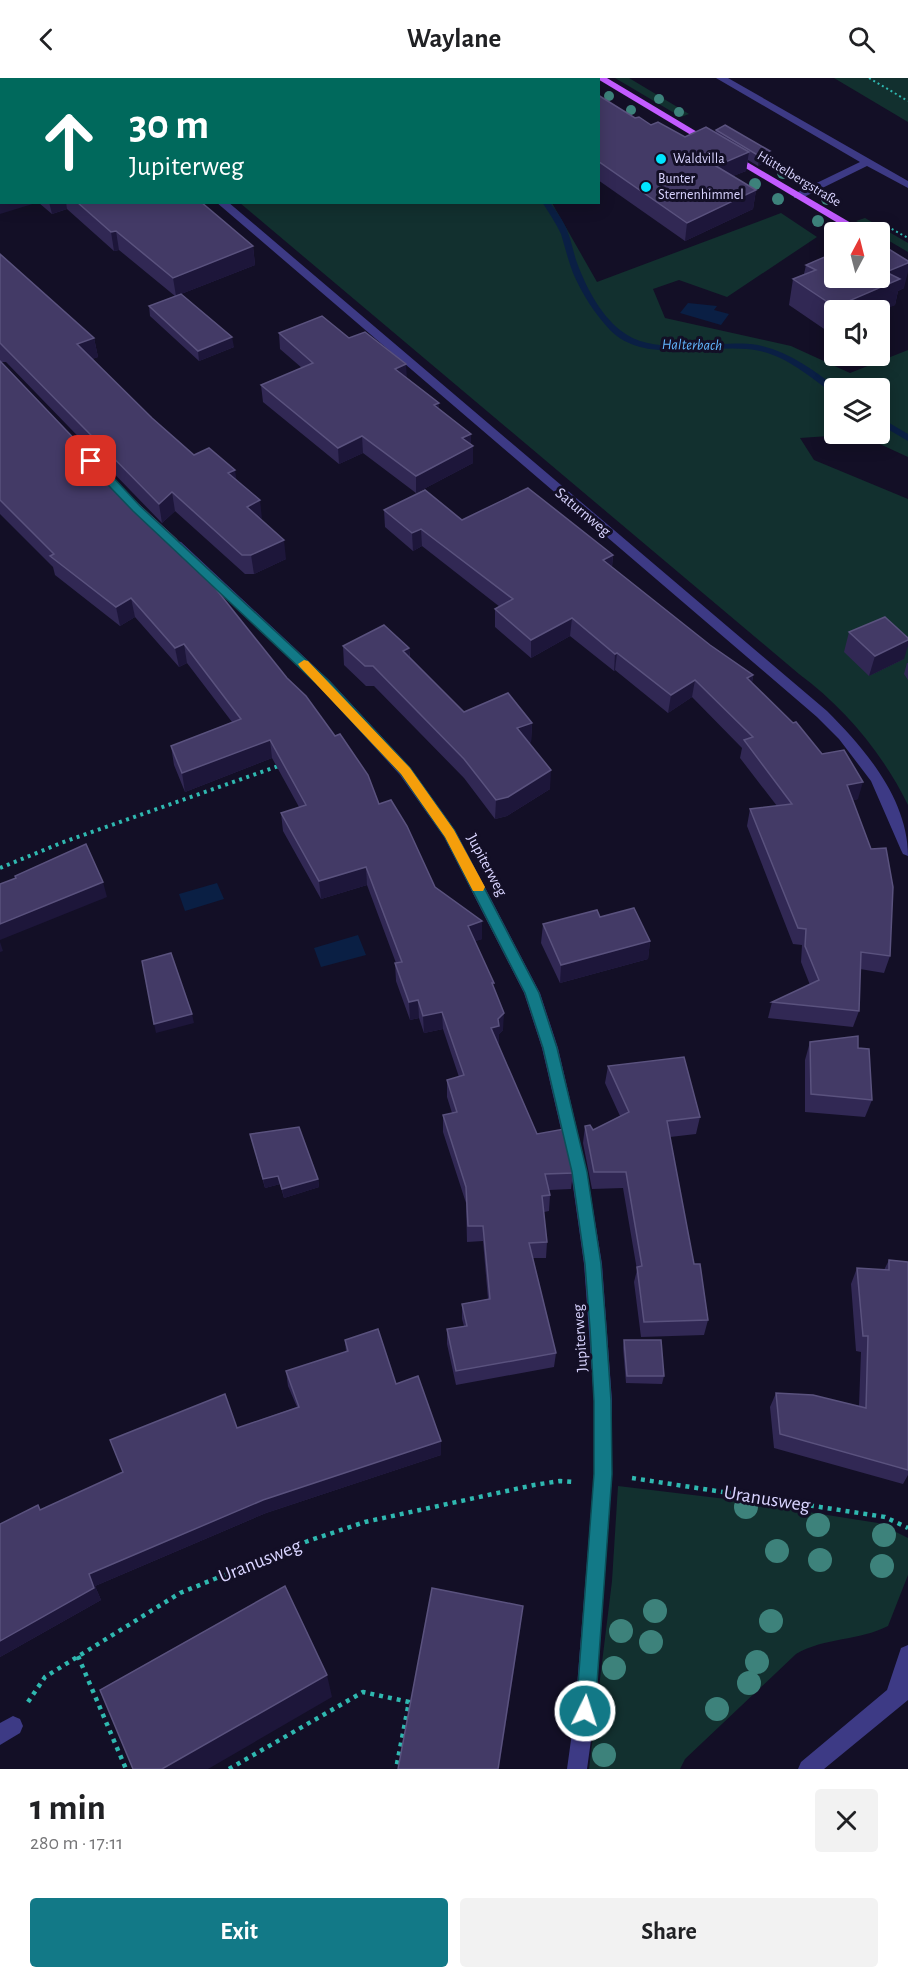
<!DOCTYPE html>
<html lang="en">
<head>
<meta charset="utf-8">
<style>
  :root { --surface:#fff; --page:#f2f2f2; --text:#202124; --muted:#757577; --accent:#127987 }
  body { margin:0; font-family:"Alegreya Sans",sans-serif; background:var(--page); color:var(--text); height:100vh; display:flex; flex-direction:column; font-size:22px; white-space:nowrap }
  * { box-sizing:border-box; margin:0 }
  p { font-size:20px; color:var(--muted) }
  .icon { flex:none; width:33px; height:33px; fill:none; stroke:currentColor; stroke-width:2; stroke-linecap:round; stroke-linejoin:round }
  .map { position:relative; height:1691px; overflow:hidden }
  .details { display:flex; flex-direction:column; background:var(--surface); flex:1 }
  .details>* { flex:none }
  .guide { position:absolute; left:0px; top:0px; width:600px; height:126px; box-shadow:0 3px 15px #0003; background:#00695c; color:#fff; overflow:hidden }
  .needle { width:39px; rotate:7deg }
  .buttons { position:absolute; left:824px; top:144px; display:grid; gap:12px }
  .buttons a { display:grid; place-items:center; width:66px; height:66px; border-radius:6px; background:var(--surface); box-shadow:0 3px 15px #0003; font-size:30px }
  .pin { position:absolute; display:grid; place-items:center; width:51px; height:51px; color:#fff; margin:-26px; border-radius:12px; box-shadow:0 3px 9px #0006 }
  .me { position:absolute; width:66px; margin:-33px; rotate:4deg; stroke-linejoin:round; filter:drop-shadow(0 0 4px #0008) }
  .turn { display:flex; align-items:center; gap:21px; height:126px; padding:0 30px; font-size:27px }
  .turn .icon { width:78px; height:78px; stroke-width:2.5 }
  .turn b { display:block; font-size:42px; line-height:51px }
  .round { display:grid; place-items:center; flex:none; width:63px; height:63px; border-radius:6px; background:var(--page) }
  .headline { display:flex; align-items:center; justify-content:space-between; height:102px; padding:0 30px }
  h1 { font-size:36px; font-weight:700; line-height:45px }
  .button { display:flex; gap:12px; margin-top:auto; padding:12px 30px }
  .button a { flex:1; height:69px; border-radius:6px; background:var(--accent); color:#fff; font-size:24px; font-weight:700; line-height:69px; text-align:center }
  .button a+a { background:var(--page); color:var(--text) }
  header { display:flex; justify-content:space-between; align-items:center; height:78px; padding:0 30px; background:var(--surface); font-size:27px; font-weight:700 }
  .map>svg:first-child { display:block }
  .green { fill:#12302f; fill-rule:evenodd }
  .water { fill:#0a1f44 }
  .lines { fill:none; stroke-linecap:round; stroke-linejoin:round }
  .stream { fill:#0a1f44; fill-rule:evenodd }
  .path-far2 { stroke:#2fb8b0; stroke-width:2; stroke-dasharray:2 3; stroke-linecap:butt }
  .path-far1 { stroke:#2fb8b0; stroke-width:4; stroke-dasharray:3 4.5; stroke-linecap:butt }
  .path { stroke:#2fb8b0; stroke-width:4.5; stroke-dasharray:4 5; stroke-linecap:butt }
  .minor { fill:#3d3a85; fill-rule:evenodd }
  .major { fill:#c25bff; fill-rule:evenodd }
  .tree { fill:#3d827b }
  .wall { fill:#312854 }
  .shaded-wall { fill:#1d163a }
  .building { fill:#433a66; stroke:#5a527e; stroke-width:1.5 }
  .route { fill:#127987; stroke:#0c4f58; stroke-width:1.5 }
  .slow { fill:#f59e0b }
  .poi-dot { fill:#00e5ff; stroke:#130f26; stroke-width:2 }
  .labels { text-anchor:middle; dominant-baseline:central; stroke-width:6; stroke-linejoin:round; paint-order:stroke }
  .far-poi-label { font-size:14px; fill:#d9d4ff; stroke:#130f26; text-anchor:start }
  .far-street-label { font-size:14px; fill:#d9d4ff; stroke:#130f26 }
  .far-water-label { font-size:15px; font-style:italic; fill:#62b6ff; stroke:#130f26 }
  .street-label { font-size:16px; fill:#d9d4ff; stroke:#130f26 }
  .near-street-label { font-size:20px; fill:#d9d4ff; stroke:#130f26 }
</style>
</head>
<body>
<header><svg class="icon" aria-label="back" viewBox="0 0 24 24"><path d="M15 5l-7 7 7 7"/></svg>Waylane<svg class="icon" aria-label="search" viewBox="0 0 24 24"><circle cx="10" cy="10" r="6"/><path d="M15 15l6 6"/></svg></header>
<div class="map">
<svg width="908" height="1691" viewBox="0 0 908 1691">
  <rect width="100%" height="100%" fill="#130f26"/>
  <g class="green">
    <polygon points="0,0 316,0 316,1 2,2 0,40"/>
    <polygon points="615,0 629,0 689,36 681,39"/>
    <polygon points="834,0 908,0 908,44"/>
    <path d="M240,125h312l45,79 184,-69 36,24 -90,60 -48,-17 -26,9 12,29 126,28 59,27 58,-23v107l-50,-23 -58,4 14,22 94,39v306c-25,-51 -63,-97 -109,-131zM834,310h45v46h-45z"/>
    <polygon points="865,140 908,165 908,174 879,157 879,154 856,143"/>
    <path d="M618,1408l108,13 152,24 30,15v37l-20,51c-29,15 -63,11 -92,28l-111,105 -5,10h-91l23,-188z"/>
  </g>
  <g class="water">
    <polygon points="688,225 717,228 714,232 729,236 721,247 680,235"/>
    <polygon points="217,805 224,821 185,833 179,816"/>
    <polygon points="358,857 366,877 321,889 314,870"/>
  </g>
  <g class="lines">
    <g class="stream">
      <polygon points="305,0 313,0 305,2"/>
      <path d="M542,124h8c6,9 13,18 17,28 4,10 6,20 9,30 9,25 23,53 44,70 35,29 95,8 138,15 30,6 56,25 79,43h-3v5l-3,-1c-22,-16 -44,-35 -71,-41 -45,-10 -114,16 -150,-21 -15,-16 -28,-36 -37,-57 -5,-13 -8,-26 -12,-39 -5,-11 -12,-21 -19,-32z"/>
      <polygon points="879,339 908,356 908,363 879,346"/>
    </g>
    <g class="path-far2">
      <polyline points="87,0 89,2"/>
      <polyline points="869,0 908,23"/>
      <polyline points="883,146 908,160"/>
    </g>
    <polyline class="path-far1" points="0,790 61,765 281,687"/>
    <g class="path">
      <polyline points="632,1400 885,1439 908,1450"/>
      <polyline points="78,1578 126,1691"/>
      <polyline points="28,1624 45,1599 180,1515 308,1463 365,1444 534,1407 560,1403 574,1404"/>
      <polyline points="229,1691 363,1614 409,1624 396,1691"/>
    </g>
    <g class="minor">
      <polygon points="716,0 728,0 908,103 908,110 867,88 802,120 794,120 794,116 860,84"/>
      <path d="M216,124h12l599,509c38,38 81,88 81,145l-5,-2 -2,-4 -30,-69 -32,-42 -22,-22z"/>
      <polygon points="177,463 181,464 330,603 410,689 455,752 540,915 558,970 587,1094 602,1186 612,1323 612,1396 595,1633 587,1691 567,1691 575,1633 594,1396 594,1323 584,1186 571,1094 542,970 524,915 444,759 400,697 320,609 173,470 171,467"/>
      <polygon points="908,1567 908,1622 824,1691 798,1691 801,1684 887,1612 901,1570"/>
      <polygon points="13,1638 20,1641 23,1648 20,1655 0,1667 0,1645"/>
    </g>
    <g class="major">
      <polygon points="596,0 607,0 714,64 706,66"/>
      <polygon points="730,74 863,152 864,154 853,154 727,79 725,77"/>
    </g>
  </g>
  <g class="tree">
    <circle cx="609" cy="18" r="5"/>
    <circle cx="659" cy="21" r="5"/>
    <circle cx="631" cy="32" r="5"/>
    <circle cx="679" cy="34" r="5"/>
    <circle cx="783" cy="95" r="6"/>
    <circle cx="755" cy="106" r="6"/>
    <circle cx="778" cy="121" r="6"/>
    <circle cx="827" cy="121" r="6"/>
    <circle cx="818" cy="143" r="6"/>
    <circle cx="746" cy="1429" r="12"/>
    <circle cx="818" cy="1447" r="12"/>
    <circle cx="884" cy="1457" r="12"/>
    <circle cx="777" cy="1473" r="12"/>
    <circle cx="820" cy="1482" r="12"/>
    <circle cx="882" cy="1488" r="12"/>
    <circle cx="655" cy="1533" r="12"/>
    <circle cx="771" cy="1543" r="12"/>
    <circle cx="621" cy="1553" r="12"/>
    <circle cx="651" cy="1564" r="12"/>
    <circle cx="757" cy="1584" r="12"/>
    <circle cx="614" cy="1590" r="12"/>
    <circle cx="749" cy="1605" r="12"/>
    <circle cx="717" cy="1631" r="12"/>
    <circle cx="604" cy="1677" r="12"/>
  </g>
  <g class="wall">
    <polygon points="466,0 571,0 573,2 468,2"/>
    <polygon points="598,17 635,40 651,47 685,59 715,55 716,52 768,83 758,88 748,82 746,93 733,98 756,112 753,131 685,163 598,102"/>
    <polygon points="2,124 201,124 253,168 255,187 181,216 234,269 199,283 150,238 149,228 175,218 119,172 114,173 67,131 52,136 39,125"/>
    <polygon points="0,176 94,260 98,279 92,281 152,340 194,377 236,403 286,481 254,496 245,496 175,433 162,445 6,284 0,284 379,726 435,809 482,843 482,861 475,863 494,911 503,952 499,956 498,966 537,1056 573,1095 571,1111 549,1112 550,1117 549,1133 544,1134 547,1164 546,1180 533,1180 556,1275 554,1289 456,1307 447,1266 447,1251 464,1248 462,1241 462,1226 488,1221 483,1163 467,1164 466,1125 443,1054 443,1037 452,1035 447,1019 447,1002 459,999 443,951 424,955 419,940 410,942 396,903 395,885 396,885 367,807 321,821 283,753 281,735 299,729 272,680 185,714 174,687 171,668 232,644 187,585 179,589 135,539 120,548 55,497 53,489 0,436"/>
    <polygon points="806,187 904,210 898,213 895,227 879,232 834,232 834,254 830,255 789,227 793,201 804,196"/>
    <polygon points="279,255 349,260 407,300 439,325 439,331 471,356 471,367 473,385 416,415 363,375 339,386 263,324 261,307 302,290 280,271"/>
    <polygon points="384,432 462,442 613,477 612,489 710,567 753,597 752,605 858,721 853,722 890,878 884,895 860,891 859,933 853,949 768,940 772,924 810,907 801,884 802,867 793,866 747,748 750,731 777,728 740,680 742,670 692,619 668,635 615,592 614,593 570,558 531,580 495,549 495,531 500,529 422,468 413,473 385,449"/>
    <polygon points="849,554 904,581 869,598 844,574"/>
    <polygon points="343,568 409,570 410,579 464,634 532,645 531,664 529,665 550,711 507,738 495,741 464,700 374,608 366,608 344,587"/>
    <polygon points="907,585 908,585 908,602 904,596"/>
    <polygon points="600,839 650,863 648,881 560,905 541,865 543,846"/>
    <polygon points="810,964 858,970 872,1022 865,1039 805,1034 805,982"/>
    <polygon points="608,988 700,1039 696,1056 670,1059 694,1186 708,1242 704,1257 641,1259 634,1204 637,1192 623,1110 592,1111 583,1065 585,1048 593,1052 620,1038 605,1005"/>
    <polygon points="250,1056 318,1101 319,1109 284,1120 280,1106 265,1110"/>
    <polygon points="889,1182 908,1184 908,1397 903,1406 774,1370 770,1329 776,1315 859,1328 861,1274 856,1273 851,1206 857,1190 884,1192"/>
    <polygon points="345,1262 396,1306 441,1377 266,1435 95,1508 101,1522 0,1579 0,1446 41,1432 237,1350 297,1329 288,1308 286,1293 346,1274"/>
    <polygon points="624,1262 664,1298 662,1306 626,1305 623,1270"/>
  </g>
  <g class="shaded-wall">
    <polygon points="770,73 768,83 758,88 759,78"/>
    <polygon points="749,74 746,93 713,106 716,88"/>
    <polygon points="756,112 753,131 685,163 687,145"/>
    <polygon points="2,116 2,124 39,124 0,136 0,117"/>
    <polygon points="49,124 66,124 67,131 52,136"/>
    <polygon points="116,153 119,172 114,173 111,154"/>
    <polygon points="253,168 255,187 176,218 173,200"/>
    <polygon points="908,185 908,194 904,210 898,213 895,227 879,234 879,232 835,232 835,229 886,194"/>
    <polygon points="834,235 834,254 830,255"/>
    <polygon points="232,259 234,269 199,283 198,273"/>
    <polygon points="94,260 98,279 81,285 77,266"/>
    <polygon points="406,286 407,302 395,291"/>
    <polygon points="439,325 439,341 434,327"/>
    <polygon points="471,356 471,369 473,368 473,385 416,415 416,398 462,360"/>
    <polygon points="362,358 363,375 339,386 338,370"/>
    <polygon points="235,392 238,411 228,395"/>
    <polygon points="172,414 175,433 162,445 159,426"/>
    <polygon points="260,422 262,441 247,429"/>
    <polygon points="421,451 422,468 413,473 412,455"/>
    <polygon points="284,462 286,481 254,496 251,477"/>
    <polygon points="613,477 611,494 603,482"/>
    <polygon points="131,520 135,539 120,548 116,529"/>
    <polygon points="572,540 570,558 531,580 531,562"/>
    <polygon points="908,562 908,568 904,581 869,598 875,578"/>
    <polygon points="184,566 187,585 179,589 175,570"/>
    <polygon points="409,570 410,589 403,573"/>
    <polygon points="617,575 615,592 614,593 615,576"/>
    <polygon points="753,597 750,615 747,600"/>
    <polygon points="695,602 692,619 668,635 671,617"/>
    <polygon points="532,645 531,664 517,669 517,650"/>
    <polygon points="270,662 272,680 185,714 182,695"/>
    <polygon points="551,692 550,711 507,738 495,741 496,722"/>
    <polygon points="863,704 858,721 843,725 847,707"/>
    <polygon points="366,789 367,807 321,821 319,803"/>
    <polygon points="103,804 107,819 0,862 0,846"/>
    <polygon points="482,843 482,861 468,866 468,848"/>
    <polygon points="650,863 648,881 560,905 561,887"/>
    <polygon points="0,864 3,873 0,874"/>
    <polygon points="418,922 419,940 410,942 409,924"/>
    <polygon points="442,934 443,951 424,955 423,938"/>
    <polygon points="504,935 503,952 499,956 499,965 491,968 491,950 498,941"/>
    <polygon points="192,936 194,945 156,955 154,946"/>
    <polygon points="278,1098 280,1106 265,1110 263,1101"/>
    <polygon points="318,1101 319,1109 284,1120 282,1111"/>
    <polygon points="441,1363 441,1377 266,1435 95,1508 101,1522 0,1579 0,1563 89,1496 263,1422"/>
    <polygon points="523,1528 520,1553 499,1691 498,1691"/>
    <polygon points="327,1597 332,1619 208,1691 162,1691"/>
  </g>
  <g class="building">
    <polygon points="493,0 571,0 573,2 496,2"/>
    <polygon points="598,17 635,40 639,39 651,47 658,44 685,59 706,49 749,74 716,88 756,112 687,145 598,83"/>
    <polygon points="725,47 770,73 759,78 716,52"/>
    <polygon points="2,62 2,116 0,117 0,64"/>
    <polygon points="77,124 201,124 253,168 173,200 116,153 111,154"/>
    <polygon points="879,165 908,183 908,185 886,194 900,201 835,229 793,201 816,192 806,187 834,175 834,200 879,200"/>
    <polygon points="0,176 94,260 77,266 152,340 194,377 209,370 235,392 228,395 260,422 247,429 284,462 251,477 242,477 172,414 159,426 0,265"/>
    <polygon points="181,216 232,259 198,273 149,228"/>
    <polygon points="322,238 349,260 365,254 406,286 395,291 439,325 434,327 471,356 462,360 473,368 416,398 362,358 338,370 261,307 313,285 279,255"/>
    <polygon points="0,283 127,416 176,461 287,600 306,618 335,658 340,656 368,697 379,726 391,722 407,748 435,809 482,843 468,848 494,905 492,905 504,935 498,941 499,948 491,950 537,1056 564,1051 571,1078 573,1095 545,1096 550,1117 542,1118 547,1164 529,1165 556,1275 456,1293 447,1251 467,1248 462,1226 490,1221 483,1148 468,1148 466,1109 443,1037 457,1034 447,1002 464,997 442,934 423,938 418,922 409,924 395,885 402,884 366,789 319,803 281,735 306,727 270,662 182,695 171,668 241,641 184,566 175,570 131,520 116,529 50,478 54,476 0,422"/>
    <polygon points="528,410 613,477 603,482 710,567 753,597 747,600 793,645 796,644 822,676 844,672 863,704 847,707 871,771 886,770 893,809 890,878 861,874 859,933 772,924 819,902 805,868 806,851 798,850 750,731 792,726 744,662 753,659 695,602 671,617 617,575 615,576 572,540 531,562 495,531 513,521 421,451 412,455 384,432 425,412 462,442"/>
    <polygon points="885,539 908,560 908,562 875,578 849,554"/>
    <polygon points="384,547 409,570 403,573 464,634 508,615 532,645 517,650 551,692 508,719 496,722 464,681 373,588 365,588 343,568"/>
    <polygon points="86,766 103,804 0,846 0,806 16,800 15,798"/>
    <polygon points="634,830 650,863 561,887 543,846 597,832 600,839"/>
    <polygon points="171,875 192,936 154,946 142,883"/>
    <polygon points="858,958 858,970 869,971 872,1022 811,1016 810,964"/>
    <polygon points="684,979 700,1039 667,1043 694,1186 700,1186 708,1242 644,1244 637,1189 642,1188 626,1094 594,1094 585,1048 590,1047 593,1052 629,1034 608,988"/>
    <polygon points="299,1049 318,1101 282,1111 278,1098 263,1101 250,1056"/>
    <polygon points="889,1182 908,1184 908,1392 780,1356 776,1315 813,1317 866,1330 868,1258 863,1258 857,1190 889,1192"/>
    <polygon points="378,1251 396,1306 418,1298 441,1363 263,1422 89,1496 94,1510 0,1563 0,1446 38,1427 40,1432 123,1394 110,1362 225,1316 237,1350 299,1329 286,1293 348,1273 345,1262"/>
    <polygon points="624,1262 661,1262 664,1298 627,1298"/>
    <polygon points="285,1508 327,1597 162,1691 133,1691 100,1612"/>
    <polygon points="432,1510 523,1528 498,1691 398,1691"/>
  </g>
  <polygon class="route" points="91,379 95,380 140,428 329,603 410,690 454,752 539,915 557,970 587,1094 601,1186 606,1250 611,1323 612,1396 595,1633 592,1640 585,1642 579,1640 576,1633 594,1396 594,1323 590,1250 585,1186 572,1094 543,970 525,915 445,759 401,696 320,609 133,433 87,385 86,383"/>
  <polygon class="slow" points="304,582 308,583 410,690 454,752 485,809 483,813 473,813 445,759 401,696 300,589 298,586"/>
  <g class="poi-dot">
    <circle cx="661" cy="81" r="6"/>
    <circle cx="646" cy="109" r="6"/>
  </g>
  <g class="labels">
    <g class="far-poi-label">
      <text x="673" y="81">Waldvilla</text>
      <text x="658" y="101">Bunter<tspan x="658" dy="16">Sternenhimmel</tspan></text>
    </g>
    <g class="far-street-label">
      <text transform="translate(799 101) rotate(31)">Hüttelbergstraße</text>
    </g>
    <g class="far-water-label">
      <text transform="translate(692 267) rotate(1)">Halterbach</text>
    </g>
    <g class="street-label">
      <text transform="translate(583 434) rotate(40)">Saturnweg</text>
      <text transform="translate(487 787) rotate(62)">Jupiterweg</text>
      <text transform="translate(580 1260) rotate(-94)">Jupiterweg</text>
    </g>
    <g class="near-street-label">
      <text transform="translate(767 1421) rotate(9)">Uranusweg</text>
      <text transform="translate(260 1483) rotate(-22)">Uranusweg</text>
    </g>
  </g>
</svg>
<div class="buttons">
<a><svg class="needle" viewBox="-14 -14 28 28"><path d="M0-13l5 13h-10z" fill="#e53935"/><path d="M0 13l5-13h-10z" fill="#757577"/></svg></a>
<a><svg class="icon" aria-label="sound" viewBox="0 0 24 24"><path d="M4 9h4l5-4v14l-5-4H4zM17 9q2 3 0 6"/></svg></a>
<a><svg class="icon" aria-label="layers" viewBox="0 0 24 24"><path d="M12 4l9 5-9 5-9-5zM3 14l9 5 9-5"/></svg></a>
</div>
<div class="pin" style="left:91px;top:383px;background:#d93025"><svg class="icon" aria-label="arrive" viewBox="0 0 24 24"><path d="M6 21V4h12l-3 4 3 4H6"/></svg></div>
<svg class="me" style="left:585px;top:1633px" viewBox="-20 -20 40 40"><circle r="17" fill="#127987" stroke="#fff" stroke-width="3"/><path d="M0-11L8 9 0 5-8 9z" fill="#fff"/></svg>
<div class="guide">
<div class="turn"><svg class="icon" aria-label="ahead" viewBox="0 0 24 24"><path d="M12 20V5M6 11l6-6 6 6"/></svg><div><b>30 m</b>Jupiterweg</div></div>
</div>
</div>
<section class="details">
<div class="headline"><div><h1>1 min</h1><p>280 m · 17:11</p></div><a class="round"><svg class="icon" aria-label="close" viewBox="0 0 24 24"><path d="M6 6l12 12M18 6L6 18"/></svg></a></div>
<div class="button"><a>Exit</a><a>Share</a></div>
</section>
</body>
</html>
